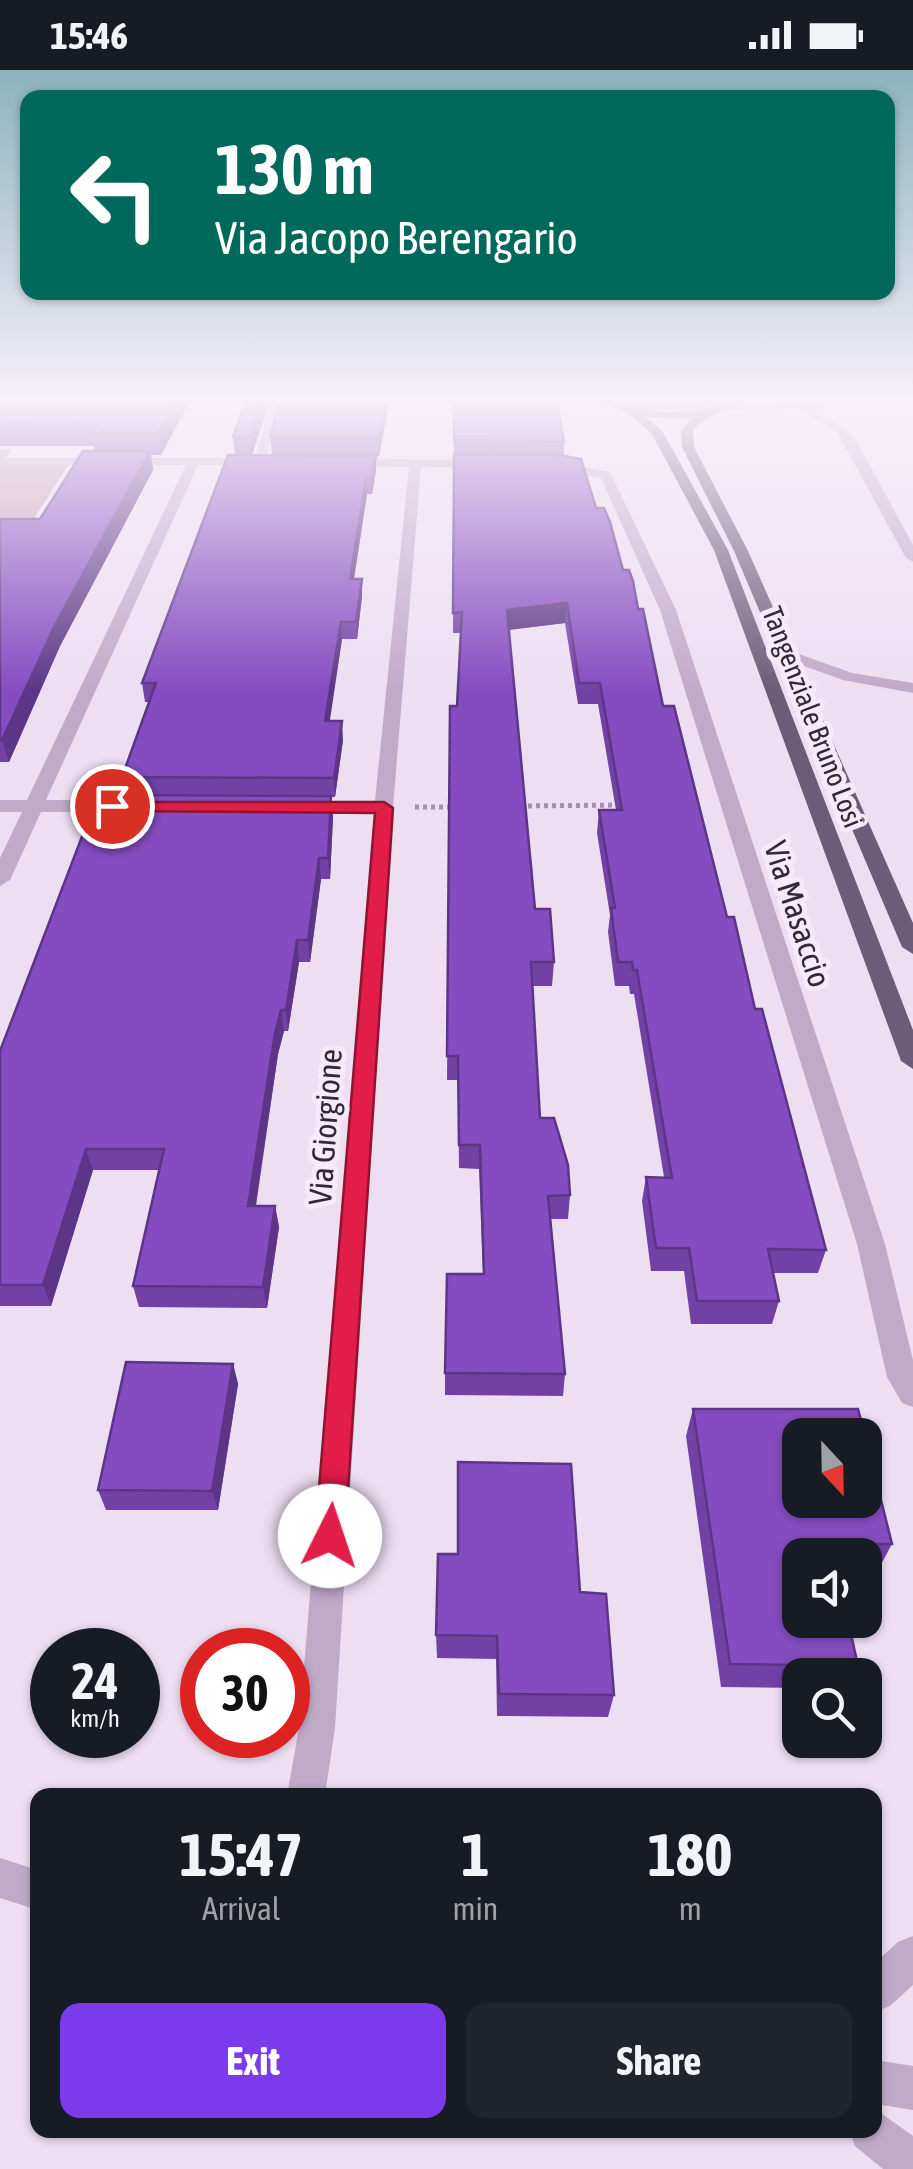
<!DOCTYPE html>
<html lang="en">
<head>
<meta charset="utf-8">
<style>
  :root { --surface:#171b24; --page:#20242c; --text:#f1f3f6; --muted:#9ea1a6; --accent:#7c3aed }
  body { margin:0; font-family:"Asap Condensed",sans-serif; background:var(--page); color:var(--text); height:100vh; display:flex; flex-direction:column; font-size:38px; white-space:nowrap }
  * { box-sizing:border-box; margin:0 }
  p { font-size:32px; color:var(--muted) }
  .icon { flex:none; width:55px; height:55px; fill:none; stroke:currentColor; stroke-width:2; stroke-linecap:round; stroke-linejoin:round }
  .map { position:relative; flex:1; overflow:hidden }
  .side { position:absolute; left:30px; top:1718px; width:852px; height:350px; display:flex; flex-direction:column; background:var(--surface); border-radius:20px; box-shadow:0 2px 8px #0004 }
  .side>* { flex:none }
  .top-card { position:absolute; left:20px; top:20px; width:875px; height:210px; border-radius:20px; box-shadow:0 2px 8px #0004; background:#00695c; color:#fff; overflow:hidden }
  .needle { width:65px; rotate:158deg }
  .buttons { position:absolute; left:782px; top:1348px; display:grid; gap:20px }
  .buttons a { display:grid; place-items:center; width:100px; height:100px; border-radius:20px; background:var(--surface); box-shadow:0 2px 8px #0004; font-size:50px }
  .speed { position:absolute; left:30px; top:1558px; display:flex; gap:20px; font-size:50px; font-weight:700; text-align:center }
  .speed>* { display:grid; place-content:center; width:130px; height:130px; border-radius:50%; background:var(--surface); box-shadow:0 2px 8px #0004; line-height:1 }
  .speed small { font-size:25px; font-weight:400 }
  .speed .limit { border:15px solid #d22; background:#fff; color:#111 }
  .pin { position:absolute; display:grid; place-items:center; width:85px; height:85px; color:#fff; margin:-42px; border:5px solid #fff; border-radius:50%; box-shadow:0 2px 10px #0007 }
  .me { position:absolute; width:110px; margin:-55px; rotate:4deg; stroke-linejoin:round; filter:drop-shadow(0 0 8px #0008) }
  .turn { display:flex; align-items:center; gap:35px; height:210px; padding:0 30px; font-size:45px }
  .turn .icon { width:130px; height:130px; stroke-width:2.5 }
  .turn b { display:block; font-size:70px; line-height:85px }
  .eta { display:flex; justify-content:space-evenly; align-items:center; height:170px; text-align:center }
  .eta b { font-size:60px; font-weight:700; line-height:70px }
  .cta { display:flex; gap:20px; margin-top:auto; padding:20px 30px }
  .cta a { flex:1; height:115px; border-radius:20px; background:var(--accent); color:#fff; font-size:40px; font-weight:700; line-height:115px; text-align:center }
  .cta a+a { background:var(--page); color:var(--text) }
  .status { display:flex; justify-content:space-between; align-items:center; height:70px; padding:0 50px; background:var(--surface); direction:ltr }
  .status svg { height:28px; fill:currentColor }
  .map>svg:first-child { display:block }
  .green { fill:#c09ead }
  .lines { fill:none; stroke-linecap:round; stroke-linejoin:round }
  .path { stroke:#a690b0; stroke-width:5; stroke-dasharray:4 4; stroke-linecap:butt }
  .street { fill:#c0aaca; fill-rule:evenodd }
  .primary { fill:#6c5b79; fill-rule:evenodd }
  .wall { fill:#7241a6 }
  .shaded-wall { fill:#5d3587 }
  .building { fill:#854cc1; stroke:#5d3587; stroke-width:2.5 }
  .route { fill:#e11d48; stroke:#92132f; stroke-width:2.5 }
  .labels { text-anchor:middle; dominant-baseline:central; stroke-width:10; stroke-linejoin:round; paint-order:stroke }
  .far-street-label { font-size:28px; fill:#312937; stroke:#f6eaf9 }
  .street-label { font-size:32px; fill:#312937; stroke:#f6eaf9 }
</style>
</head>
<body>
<div class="status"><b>15:46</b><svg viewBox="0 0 49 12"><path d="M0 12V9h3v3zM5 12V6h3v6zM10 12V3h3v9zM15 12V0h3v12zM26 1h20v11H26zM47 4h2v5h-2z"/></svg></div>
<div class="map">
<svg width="913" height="2099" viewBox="0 0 913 2099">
  <rect width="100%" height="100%" fill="#eddef2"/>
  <g class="green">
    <path d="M609,327h118c-32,19 -85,16 -118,0z"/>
    <polygon points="0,379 12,379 2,393 69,394 25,462 0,462"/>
  </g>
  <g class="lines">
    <g class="path">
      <polyline points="520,736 623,735"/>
      <polyline points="415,737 453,737"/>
    </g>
    <g class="street">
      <polygon points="272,327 283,327 264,395 198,395 46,730 144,730 153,736 144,742 41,742 10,810 0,816 0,788 22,742 0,742 0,730 27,730 186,395 1,395 0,388 255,388"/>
      <polygon points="819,327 830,327 826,337 813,339 845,358 856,370 913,475 913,492 906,488 837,362 799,339 729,340 723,337 818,332"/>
      <polygon points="341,389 486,390 492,394 486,398 421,397 393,737 335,1658 325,1725 287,1725 299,1658 374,743 299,743 290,737 299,731 375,731 409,397 337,396"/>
      <polygon points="551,391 610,402 676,540 885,1174 913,1290 913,1337 902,1333 887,1307 857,1174 660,540 601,408 547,398"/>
      <polygon points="785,579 852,603 913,613 913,623 843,610 779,587 779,581"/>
      <polygon points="0,1788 38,1800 38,1840 0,1828"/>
      <polygon points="913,1866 913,1915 890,1936 875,1942 875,1893 898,1872"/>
      <polygon points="875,1990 913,1996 913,2040 875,2034"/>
      <polygon points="875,2039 913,2066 913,2099 883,2099 855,2076 849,2060 875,2060"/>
    </g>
    <path class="primary" d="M587,327c29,0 56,15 86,15 30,1 50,-15 75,-15 -19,15 -41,16 -55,34l1,16 54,104 165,372v31l-11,-7 -168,-396 -52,-104 -1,-16 10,-12 -45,-2 17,15 65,118 185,480v39l-12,-8 -187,-511 -62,-116 -24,-21z"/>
  </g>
  <g class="wall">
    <polygon points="0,327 192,327 161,385 151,385 153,400 60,576 9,692 0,692 0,449 40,449 95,381 94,376 0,376"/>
    <polygon points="271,327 252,385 272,385 270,367 281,327 389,327 389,334 379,386 321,386 376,386 376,401 372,424 367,424 354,509 362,526 357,569 342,569 329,651 343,670 335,727 331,727 333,747 330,809 321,809 310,892 299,892 288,961 284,961 278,984 256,1136 275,1136 279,1157 267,1238 139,1237 133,1216 159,1100 93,1100 51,1236 0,1236 0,981 108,743 126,725 122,707 150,632 145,632 142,613 235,385 233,367"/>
    <polygon points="454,334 564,372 564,386 596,438 623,500 638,539 663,636 755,939 826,1180 818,1203 773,1203 779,1231 772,1254 691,1254 684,1201 651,1201 642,1131 646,1107 664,1107 634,924 630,924 629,916 615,916 608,862 610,845 597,763 599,740 616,740 598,634 578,634 565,553 509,560 535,839 554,892 552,916 532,916 540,1048 570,1125 568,1149 551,1149 565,1304 563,1326 445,1325 445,1303 483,1204 479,1099 459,1098 458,1010 447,1010 450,636 457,636 461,563 453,563"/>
    <polygon points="233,1294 238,1314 218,1440 106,1440 98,1420"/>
    <polygon points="693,1339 892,1474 878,1500 865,1500 865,1485 800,1485 858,1596 852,1605 800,1605 800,1618 721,1617 686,1366"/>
    <polygon points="580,1522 614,1625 608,1647 497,1646 496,1589 437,1588 436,1565"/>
  </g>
  <g class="shaded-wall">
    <polygon points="178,327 192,327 161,385 158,363"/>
    <polygon points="263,327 271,327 252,385 250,367"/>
    <polygon points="386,327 389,327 389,334 379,386 379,367"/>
    <polygon points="150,381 153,400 60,576 9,692 2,670 55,555"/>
    <polygon points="376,386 376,401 372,424 371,409"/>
    <polygon points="366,409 367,424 351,526 350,509"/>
    <polygon points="362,509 362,526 357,569 356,552"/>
    <polygon points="567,533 565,553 506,560 507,540"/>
    <polygon points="341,552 342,569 327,670 325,651"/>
    <polygon points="342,651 343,670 335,727 334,708"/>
    <polygon points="331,726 333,747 330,809 328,788"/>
    <polygon points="319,788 321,809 310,892 308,870"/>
    <polygon points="297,870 299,892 288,961 286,940"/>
    <polygon points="281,940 284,961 278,984 252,1157 248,1136 275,963"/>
    <polygon points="86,1079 93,1100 51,1236 43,1215"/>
    <polygon points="275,1136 279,1157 267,1238 263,1217"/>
    <polygon points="233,1294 238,1314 218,1440 212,1421"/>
  </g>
  <g class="building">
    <polygon points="0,327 178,327 158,363 91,363 97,355 0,354"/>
    <polygon points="247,327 263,327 250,367 233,367"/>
    <polygon points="281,327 386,327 379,367 270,367"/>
    <polygon points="454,334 558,334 564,372 454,370"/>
    <polygon points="83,381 150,381 55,555 2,670 0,670 0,449 40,449"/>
    <polygon points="454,384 559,385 581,389 596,438 604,438 610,452 623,500 629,500 633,511 638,539 643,539 663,636 674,636 727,847 734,847 755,939 762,939 826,1180 768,1179 779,1231 697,1231 689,1178 656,1178 646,1107 672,1108 637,900 633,900 632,892 618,892 611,838 615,838 599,740 622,740 600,613 579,613 567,533 507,540 535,839 550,839 554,892 531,892 540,1048 554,1048 568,1095 570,1125 548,1126 565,1304 445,1303 447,1204 484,1204 480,1075 459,1075 458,986 447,986 450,636 457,636 462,542 453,543"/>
    <polygon points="228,385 376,386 371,409 366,409 350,509 362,509 356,552 341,552 325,651 342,651 334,708 122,707 156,613 142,613"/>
    <polygon points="115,725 331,726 328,788 319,788 308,870 297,870 286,940 281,940 275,963 248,1136 275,1136 263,1217 133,1216 164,1079 86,1079 43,1215 0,1215 0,981 91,743 108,743"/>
    <polygon points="126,1292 233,1294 212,1421 98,1420"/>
    <polygon points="693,1339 858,1339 865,1365 800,1365 800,1430 865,1430 865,1366 892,1474 832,1474 834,1485 800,1485 800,1550 848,1550 858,1596 730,1594"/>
    <polygon points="458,1392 571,1394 580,1522 606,1524 614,1625 499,1624 497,1566 436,1565 438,1484 458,1484"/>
  </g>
  <linearGradient id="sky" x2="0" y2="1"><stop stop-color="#8bb2be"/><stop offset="0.53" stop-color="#f7f0f9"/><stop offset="1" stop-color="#f7f0f9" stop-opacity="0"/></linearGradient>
  <rect width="913" height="621" fill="url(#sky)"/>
  <polygon class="route" points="106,732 384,732 393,738 345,1466 341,1476 330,1481 319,1476 315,1466 375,743 112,741 106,740"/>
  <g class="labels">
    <g class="far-street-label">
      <text transform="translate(813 647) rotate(69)">Tangenziale Bruno Losi</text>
    </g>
    <g class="street-label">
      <text transform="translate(798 844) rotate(72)">Via Masaccio</text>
      <text transform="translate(325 1057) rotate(-86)">Via Giorgione</text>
    </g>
  </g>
</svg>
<div class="buttons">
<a><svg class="needle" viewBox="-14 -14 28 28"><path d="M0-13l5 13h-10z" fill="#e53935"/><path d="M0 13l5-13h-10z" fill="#9ea1a6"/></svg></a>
<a><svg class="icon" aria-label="sound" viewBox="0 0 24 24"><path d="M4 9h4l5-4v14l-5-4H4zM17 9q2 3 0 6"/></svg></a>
<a><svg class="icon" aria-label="search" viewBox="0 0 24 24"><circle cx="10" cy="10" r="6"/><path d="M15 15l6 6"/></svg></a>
</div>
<div class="speed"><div>24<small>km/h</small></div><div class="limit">30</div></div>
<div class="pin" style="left:112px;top:736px;background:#d93025"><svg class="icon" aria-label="arrive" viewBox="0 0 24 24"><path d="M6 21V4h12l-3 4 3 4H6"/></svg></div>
<svg class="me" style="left:330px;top:1466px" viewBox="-20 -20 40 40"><circle r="19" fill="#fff"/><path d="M0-13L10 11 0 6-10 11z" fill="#e11d48"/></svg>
<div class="top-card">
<div class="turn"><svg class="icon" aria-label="left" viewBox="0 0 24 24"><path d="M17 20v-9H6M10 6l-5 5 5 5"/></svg><div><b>130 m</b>Via Jacopo Berengario</div></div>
</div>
<section class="side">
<div class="eta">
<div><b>15:47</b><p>Arrival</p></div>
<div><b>1</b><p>min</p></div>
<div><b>180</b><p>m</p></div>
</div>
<div class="cta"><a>Exit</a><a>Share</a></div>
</section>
</div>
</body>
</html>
